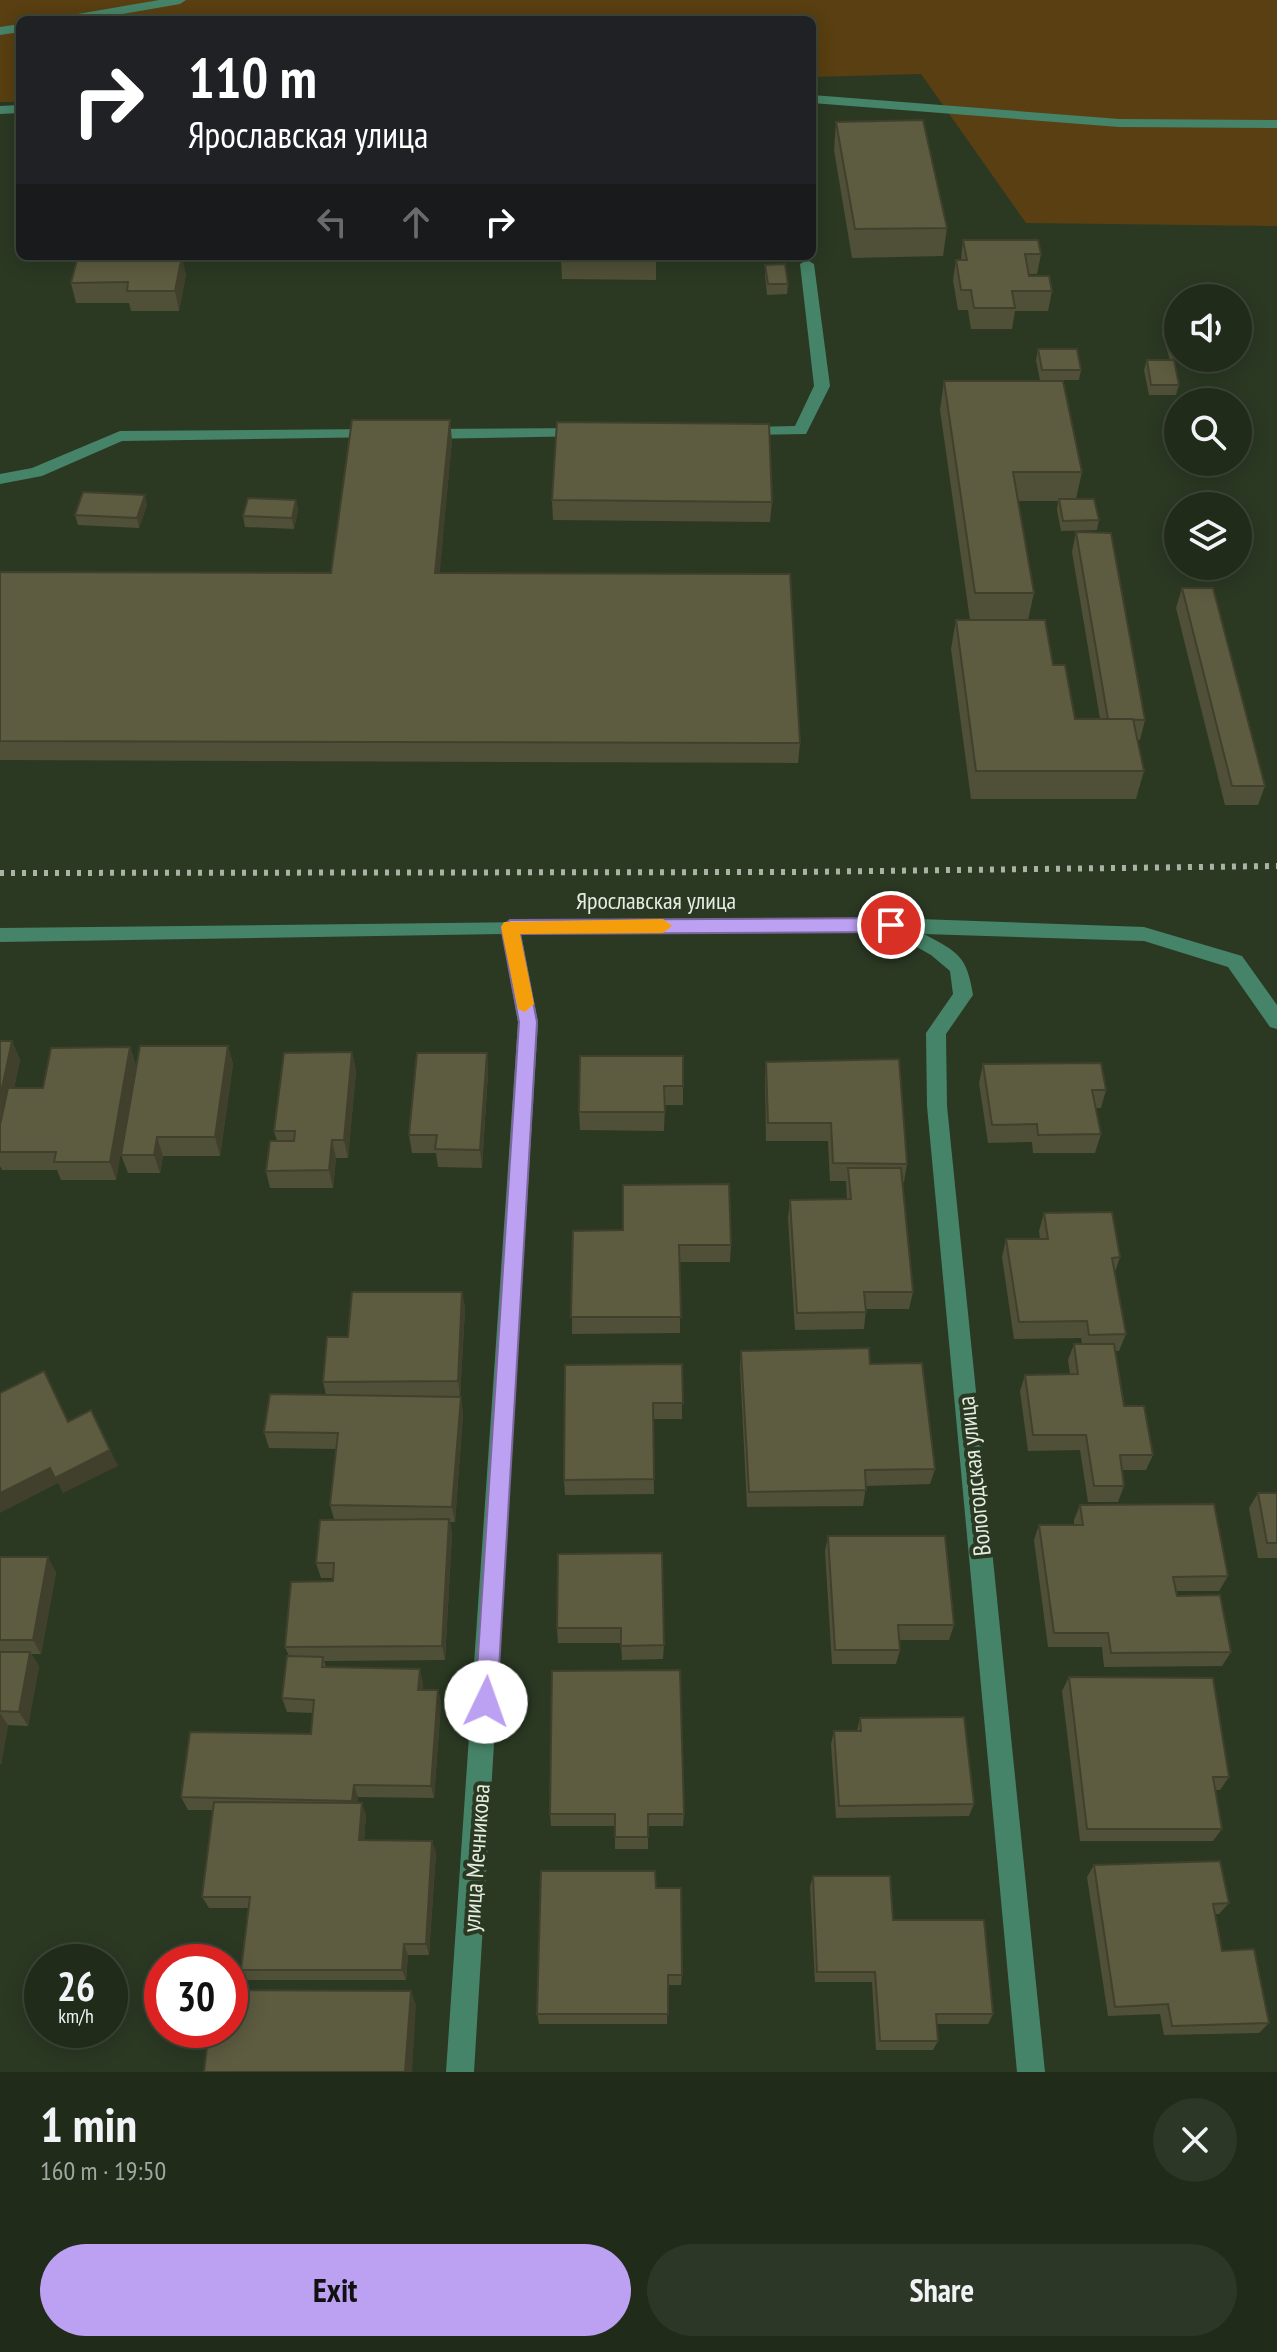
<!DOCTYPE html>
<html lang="en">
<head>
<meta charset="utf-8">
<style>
  :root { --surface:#202b1a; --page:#2d3727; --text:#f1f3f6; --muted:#a2a7a2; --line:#3d4739; --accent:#bca0f2 }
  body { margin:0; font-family:"PT Sans Narrow",sans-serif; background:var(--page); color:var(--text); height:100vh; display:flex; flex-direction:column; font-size:30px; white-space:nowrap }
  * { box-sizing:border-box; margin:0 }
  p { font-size:26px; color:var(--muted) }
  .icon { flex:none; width:44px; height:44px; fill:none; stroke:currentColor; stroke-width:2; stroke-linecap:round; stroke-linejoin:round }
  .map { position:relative; height:2072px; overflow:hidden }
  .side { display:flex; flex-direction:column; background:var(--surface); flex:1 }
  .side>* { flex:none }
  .top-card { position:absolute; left:16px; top:16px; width:800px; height:244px; border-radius:12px; box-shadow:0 4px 20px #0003,0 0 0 2px var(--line); background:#202124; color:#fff; overflow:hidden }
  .buttons { position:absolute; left:1164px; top:284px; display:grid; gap:16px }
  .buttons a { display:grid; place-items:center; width:88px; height:88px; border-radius:50%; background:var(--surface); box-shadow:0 4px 20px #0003,0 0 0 2px var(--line); font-size:40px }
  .speed { position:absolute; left:24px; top:1944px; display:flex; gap:16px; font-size:40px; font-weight:700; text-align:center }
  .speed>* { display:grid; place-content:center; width:104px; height:104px; border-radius:50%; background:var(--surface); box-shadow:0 4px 20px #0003,0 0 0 2px var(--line); line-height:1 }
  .speed small { font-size:20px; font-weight:400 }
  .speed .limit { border:12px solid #d22; background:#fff; color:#111 }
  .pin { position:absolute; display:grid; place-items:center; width:68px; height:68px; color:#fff; margin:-34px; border:4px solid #fff; border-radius:50%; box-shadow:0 2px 8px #0007 }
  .me { position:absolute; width:88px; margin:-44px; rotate:3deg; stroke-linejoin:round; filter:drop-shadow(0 0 6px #0008) }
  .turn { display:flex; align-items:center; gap:28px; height:168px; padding:0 40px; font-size:36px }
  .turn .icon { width:104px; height:104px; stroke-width:2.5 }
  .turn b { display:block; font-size:56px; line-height:68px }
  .lanes { display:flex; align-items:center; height:76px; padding:0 40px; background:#0003; justify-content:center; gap:40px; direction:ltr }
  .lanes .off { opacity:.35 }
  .round { display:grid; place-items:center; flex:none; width:84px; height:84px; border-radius:42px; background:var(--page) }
  .headline { display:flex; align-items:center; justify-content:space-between; height:136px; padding:0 40px }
  h1 { font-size:48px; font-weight:800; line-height:60px }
  .button { display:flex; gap:16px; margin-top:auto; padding:16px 40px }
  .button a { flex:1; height:92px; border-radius:48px; background:var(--accent); color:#111; font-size:32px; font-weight:800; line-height:92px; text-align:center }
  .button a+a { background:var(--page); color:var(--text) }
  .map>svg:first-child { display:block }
  .green { fill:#593f11 }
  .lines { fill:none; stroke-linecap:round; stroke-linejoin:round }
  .minor { fill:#468469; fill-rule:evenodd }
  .rail { stroke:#aab4a4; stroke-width:6; stroke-dasharray:4 7; stroke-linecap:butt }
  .wall { fill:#504f37 }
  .shaded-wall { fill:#41402d }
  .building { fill:#5d5c40; stroke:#41402d; stroke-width:2 }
  .route { fill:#bca0f2; stroke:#7a689d; stroke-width:2 }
  .slow { fill:#f59e0b }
  .labels { text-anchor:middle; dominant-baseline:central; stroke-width:8; stroke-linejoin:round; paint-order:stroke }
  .street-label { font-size:24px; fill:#e4eddf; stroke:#2b3923 }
</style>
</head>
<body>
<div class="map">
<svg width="1277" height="2072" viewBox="0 0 1277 2072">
  <rect width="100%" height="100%" fill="#2b3923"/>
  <polygon class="green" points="0,0 1277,0 1277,226 1026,223 921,74 812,77 812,20 20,20 20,102 0,102"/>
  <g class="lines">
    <g class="minor">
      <polygon points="159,0 186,0 180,4 88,20 60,20 66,16"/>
      <polygon points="20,24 20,32 0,35 0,27"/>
      <polygon points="812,95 1119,119 1277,120 1277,128 1119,127 812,103"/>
      <polygon points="20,105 20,113 0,114 0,106"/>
      <polygon points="807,260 814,264 830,386 806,434 738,435 738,429 744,427 795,426 814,386 800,264"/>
      <polygon points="584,428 590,430 590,436 424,439 416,434 424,429"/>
      <polygon points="376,429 382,431 382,437 122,441 42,476 0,484 0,474 32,468 120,431"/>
      <path d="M891,918l253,9 98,29 35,49v24l-7,-2 -42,-60 -84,-26 -220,-7c34,18 43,22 49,61l-27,39 1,72 98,966h-28l-90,-966 -1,-73 27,-39 -3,-23 -19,-16 -41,-23 -369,2 17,88 -64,1050h-28l72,-1050 -16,-88 -502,8v-14z"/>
    </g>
    <polyline class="rail" points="0,873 795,872 1277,866"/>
  </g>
  <g class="wall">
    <polygon points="836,122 947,228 943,256 852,258 834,150"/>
    <polygon points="963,240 1041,254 1037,274 1029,274 1029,276 1052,291 1048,311 1015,311 1012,329 971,329 968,310 958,310 953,280 956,260 961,260"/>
    <polygon points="656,256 656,280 562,279 561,259"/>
    <polygon points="765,265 788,284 787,294 767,295 765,275"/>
    <polygon points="186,274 179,311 131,311 129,303 76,303 71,283"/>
    <polygon points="1165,324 1178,324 1178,358 1227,359 1170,360 1162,334"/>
    <polygon points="1038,349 1081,370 1079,380 1040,380 1036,360"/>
    <polygon points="1147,360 1179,385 1176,395 1149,395 1144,370"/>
    <polygon points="944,381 1082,472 1076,499 1099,520 1097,530 1061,531 1057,510 1058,501 1018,501 1034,593 1028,620 1053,665 1075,719 1100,719 1072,552 1076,532 1145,720 1140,740 1138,740 1144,771 1136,799 971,799 951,649 956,620 970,620 940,410"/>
    <polygon points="452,440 439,573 800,743 798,763 0,760 0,572 331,573"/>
    <polygon points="296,500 298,510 294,529 245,527 243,516"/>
    <polygon points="552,500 772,502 770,522 553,520"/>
    <polygon points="147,505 139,528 78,525 75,515"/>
    <polygon points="1182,588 1265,786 1258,805 1225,805 1176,608"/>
    <polygon points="0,1041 12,1041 20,1060 14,1088 43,1088 130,1047 136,1066 116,1180 61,1180 57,1170 2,1170 0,1166"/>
    <polygon points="228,1046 233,1064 220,1156 163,1156 160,1173 128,1173 121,1155"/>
    <polygon points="352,1052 356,1071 348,1158 336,1158 333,1188 270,1188 266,1171 277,1141 274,1131"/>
    <polygon points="487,1053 488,1072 482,1168 438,1167 436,1153 412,1153 409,1135"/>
    <polygon points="683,1056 683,1105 665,1105 664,1131 580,1130 579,1112"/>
    <polygon points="766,1062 907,1164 904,1182 902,1182 913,1292 909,1309 866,1309 864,1329 795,1330 788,1218 790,1200 847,1199 846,1181 830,1181 828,1141 766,1141 765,1080"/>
    <polygon points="983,1064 1106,1090 1101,1108 1096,1108 1101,1134 1095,1153 1033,1153 1032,1142 988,1143 979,1083"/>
    <polygon points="1044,1213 1120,1257 1115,1272 1126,1334 1119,1351 1115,1351 1124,1406 1153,1455 1146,1470 1122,1470 1124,1486 1118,1502 1088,1502 1080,1450 1028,1451 1020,1391 1025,1375 1070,1374 1068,1360 1074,1344 1082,1344 1081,1338 1014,1339 1002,1257 1006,1239 1040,1239 1039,1231"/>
    <polygon points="573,1231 731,1245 730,1262 680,1262 680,1333 572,1334"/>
    <polygon points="462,1292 465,1309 460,1397 463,1413 455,1522 450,1522 452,1534 445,1660 324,1661 326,1667 423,1683 422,1690 438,1690 441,1703 434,1798 358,1797 357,1803 366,1815 364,1840 436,1852 429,1955 408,1955 406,1980 247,1980 241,1970 248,1908 209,1908 202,1897 213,1810 188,1810 181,1797 311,1734 313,1713 287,1712 282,1698 289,1656 285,1647 333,1581 333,1578 321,1578 316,1563 334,1519 330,1505 336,1449 269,1448 264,1432 326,1395 323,1382 348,1337"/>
    <polygon points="741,1351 870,1364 935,1469 930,1484 866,1486 863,1506 747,1507 740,1367"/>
    <polygon points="682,1364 682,1419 653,1419 654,1494 565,1495 564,1480"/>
    <polygon points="1258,1493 1277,1493 1277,1558 1258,1558 1249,1508"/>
    <polygon points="1080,1505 1228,1576 1219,1591 1176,1591 1177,1596 1231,1652 1222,1666 1104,1667 1102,1647 1048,1647 1034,1540 1039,1525 1074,1525 1074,1520"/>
    <polygon points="828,1536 954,1625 949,1640 899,1640 900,1650 896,1664 832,1664 825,1551"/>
    <polygon points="558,1554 664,1645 663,1659 622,1660 621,1643 558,1643 557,1628"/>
    <polygon points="0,1557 56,1572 41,1654 31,1654 39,1666 28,1726 8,1725 1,1764 0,1764"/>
    <polygon points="1069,1677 1229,1777 1220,1790 1215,1790 1222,1829 1213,1841 1080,1841 1062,1691"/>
    <polygon points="860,1718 974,1804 969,1816 836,1818 831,1744 834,1731 857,1731"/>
    <polygon points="550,1814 684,1814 683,1826 648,1826 648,1849 615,1849 615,1826 551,1826"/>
    <polygon points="1094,1865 1229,1903 1219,1914 1215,1914 1222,1951 1269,2023 1259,2033 1164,2035 1160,2014 1108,2016 1087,1877"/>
    <polygon points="813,1876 993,2014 988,2024 937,2024 938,2041 933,2050 876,2050 872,1982 815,1982 810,1887"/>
    <polygon points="656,1888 682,1975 681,1985 668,1985 667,2024 539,2024 537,2014"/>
  </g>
  <g class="shaded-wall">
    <polygon points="182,256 186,274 179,311 175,291"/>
    <polygon points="450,420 452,440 438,593 435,573"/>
    <polygon points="145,495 147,505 139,528 137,518"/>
    <polygon points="296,500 298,510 294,529 292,518"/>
    <polygon points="12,1041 20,1060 1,1148 0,1097"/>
    <polygon points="228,1046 233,1064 220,1156 215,1137"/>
    <polygon points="130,1047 136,1066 116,1180 110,1162"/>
    <polygon points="352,1052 356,1071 348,1158 344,1140"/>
    <polygon points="487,1053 488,1072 482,1168 480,1150"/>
    <polygon points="157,1137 163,1156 160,1173 154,1155"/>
    <polygon points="332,1140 336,1158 333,1188 329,1170"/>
    <polygon points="462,1292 465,1309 460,1397 458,1381"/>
    <polygon points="461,1397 463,1413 455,1522 452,1507"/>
    <polygon points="110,1450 118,1466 63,1493 58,1483 0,1513 0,1493 50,1468"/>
    <polygon points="449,1519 452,1534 445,1660 442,1646"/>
    <polygon points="48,1557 56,1572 41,1654 33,1640"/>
    <polygon points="30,1652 39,1666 28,1726 19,1712"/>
    <polygon points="420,1669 423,1683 421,1703 418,1690"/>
    <polygon points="438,1690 441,1703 434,1798 431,1786"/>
    <polygon points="0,1713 8,1725 1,1764 0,1763"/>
    <polygon points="354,1785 358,1797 356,1813 352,1801"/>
    <polygon points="362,1803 366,1815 363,1851 359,1840"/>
    <polygon points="432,1841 436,1852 429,1955 426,1944"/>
    <polygon points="404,1944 408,1955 406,1980 402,1970"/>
    <polygon points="411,1991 416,2005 412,2072 405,2072"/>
  </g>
  <g class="building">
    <polygon points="923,120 947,228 855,229 836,122"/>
    <polygon points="963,240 1038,240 1041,254 1025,254 1029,276 1049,276 1052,291 1012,291 1015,308 974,308 971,290 961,290 956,260 967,260"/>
    <polygon points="78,256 182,256 175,291 127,291 128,282 71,283"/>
    <polygon points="561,256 656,256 656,260 561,259"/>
    <polygon points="785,264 788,284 768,284 765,265"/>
    <polygon points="1165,324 1178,324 1178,349 1173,350"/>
    <polygon points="1038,349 1077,349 1081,370 1042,370"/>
    <polygon points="1147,360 1174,360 1179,385 1151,385"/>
    <polygon points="944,381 1063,381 1082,472 1013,472 1034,593 975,593"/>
    <polygon points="352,420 450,420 435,573 790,574 800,743 0,741 0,572 331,573"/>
    <polygon points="557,422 769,424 772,502 552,500"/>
    <polygon points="83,492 145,495 137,518 75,515"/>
    <polygon points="248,498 296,500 292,518 243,516"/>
    <polygon points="1059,499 1094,499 1099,520 1063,521"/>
    <polygon points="1076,532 1111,533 1145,720 1108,719"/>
    <polygon points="1182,588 1213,588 1265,786 1232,786"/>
    <polygon points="956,620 1045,620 1053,665 1065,665 1075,719 1133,719 1144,771 976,771"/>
    <polygon points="0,1041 12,1041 0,1097"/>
    <polygon points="140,1046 228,1046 215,1137 157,1137 154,1155 121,1155"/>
    <polygon points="130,1047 110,1162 54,1162 56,1152 0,1152 0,1125 8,1088 43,1088 51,1048"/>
    <polygon points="352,1052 344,1140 332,1140 329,1170 266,1171 270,1141 294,1141 295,1131 274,1131 284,1053"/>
    <polygon points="417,1053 487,1053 480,1150 435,1149 437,1135 409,1135"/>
    <polygon points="580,1056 683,1056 683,1086 664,1086 665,1112 579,1112"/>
    <polygon points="899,1059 907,1164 833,1163 831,1123 768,1123 766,1062"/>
    <polygon points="1101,1063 1106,1090 1092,1090 1101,1134 1038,1135 1037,1124 992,1125 983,1064"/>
    <polygon points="848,1168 901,1168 913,1292 864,1292 866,1312 797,1313 790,1200 851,1199"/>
    <polygon points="729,1184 731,1245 679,1245 681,1317 571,1317 573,1231 623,1230 623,1185"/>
    <polygon points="1112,1212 1120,1257 1112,1258 1126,1334 1089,1335 1087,1321 1019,1322 1006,1239 1048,1239 1044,1213"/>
    <polygon points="352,1292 462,1292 458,1381 323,1382 327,1337 348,1337"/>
    <polygon points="1074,1344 1114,1344 1124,1406 1144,1406 1153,1455 1120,1455 1124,1486 1094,1486 1086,1435 1033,1435 1025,1375 1078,1374"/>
    <polygon points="869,1348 870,1364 922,1363 935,1469 865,1470 866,1490 749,1492 741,1351"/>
    <polygon points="682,1364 683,1403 653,1403 654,1479 564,1480 565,1365"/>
    <polygon points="44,1371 68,1422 91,1410 110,1450 55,1478 50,1468 0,1493 0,1393"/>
    <polygon points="270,1394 461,1397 452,1507 330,1505 338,1433 264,1432"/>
    <polygon points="1258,1493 1277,1493 1277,1543 1267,1543"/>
    <polygon points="1214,1504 1228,1576 1173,1577 1177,1596 1220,1595 1231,1652 1111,1653 1108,1633 1054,1633 1039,1525 1083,1525 1080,1505"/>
    <polygon points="449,1519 442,1646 285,1647 291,1582 333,1581 334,1563 316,1563 320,1520"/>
    <polygon points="828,1536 945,1536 954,1625 898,1625 900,1650 835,1650"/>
    <polygon points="662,1553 664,1645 621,1646 621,1628 557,1628 558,1554"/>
    <polygon points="0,1557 48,1557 33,1640 0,1640"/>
    <polygon points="0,1652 30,1652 19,1712 0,1711"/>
    <polygon points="287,1656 323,1657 322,1667 420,1669 418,1690 438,1690 431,1786 354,1785 352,1801 181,1797 190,1732 311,1734 314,1700 282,1698"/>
    <polygon points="680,1670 684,1814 648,1814 648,1837 615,1837 615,1814 550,1814 552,1671"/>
    <polygon points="1069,1677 1213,1678 1229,1777 1213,1777 1222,1829 1087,1829"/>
    <polygon points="964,1717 974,1804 839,1806 834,1731 861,1731 860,1718"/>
    <polygon points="214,1802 362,1803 359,1840 432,1841 426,1944 404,1944 402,1970 241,1970 250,1897 202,1897"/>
    <polygon points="1220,1861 1229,1903 1213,1904 1222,1951 1254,1949 1269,2023 1172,2026 1168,2004 1115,2007 1094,1865"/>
    <polygon points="541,1871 655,1871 656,1888 681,1888 682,1975 668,1975 668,2014 537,2014"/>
    <polygon points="813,1876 890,1876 893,1920 984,1920 993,2014 936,2014 938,2041 880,2041 875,1972 817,1972"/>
    <polygon points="230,1990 411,1991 405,2072 204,2072 209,2030 230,2030"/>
  </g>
  <polygon class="route" points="891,918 900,925 891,932 520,934 537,1022 497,1702 494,1710 486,1713 478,1710 475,1702 519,1022 501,927 510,920"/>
  <polygon class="slow" points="663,919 672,926 663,933 520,934 534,1004 525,1012 518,1009 501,927 504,922"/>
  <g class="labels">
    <g class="street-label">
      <text x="656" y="900">Ярославская улица</text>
      <text transform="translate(974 1476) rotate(-96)">Вологодская улица</text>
      <text transform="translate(476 1858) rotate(-86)">улица Мечникова</text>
    </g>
  </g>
</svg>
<div class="buttons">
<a><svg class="icon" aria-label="sound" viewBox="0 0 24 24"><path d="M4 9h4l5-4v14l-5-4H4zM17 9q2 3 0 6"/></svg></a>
<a><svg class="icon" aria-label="search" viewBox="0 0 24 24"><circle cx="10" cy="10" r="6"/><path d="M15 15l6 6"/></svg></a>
<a><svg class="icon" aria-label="layers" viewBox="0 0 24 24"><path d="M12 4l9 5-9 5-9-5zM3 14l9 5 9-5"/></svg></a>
</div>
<div class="speed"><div>26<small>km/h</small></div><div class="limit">30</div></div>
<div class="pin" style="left:891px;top:925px;background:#d93025"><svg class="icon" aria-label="arrive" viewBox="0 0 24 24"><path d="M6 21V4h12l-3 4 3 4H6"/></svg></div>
<svg class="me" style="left:486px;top:1702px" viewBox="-20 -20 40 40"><circle r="19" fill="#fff"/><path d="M0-13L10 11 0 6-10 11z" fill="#bca0f2"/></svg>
<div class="top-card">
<div class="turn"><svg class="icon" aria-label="right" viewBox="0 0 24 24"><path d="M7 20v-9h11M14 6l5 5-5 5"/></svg><div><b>110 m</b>Ярославская улица</div></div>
<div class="lanes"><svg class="icon off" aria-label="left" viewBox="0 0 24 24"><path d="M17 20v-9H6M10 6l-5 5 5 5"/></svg><svg class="icon off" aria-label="ahead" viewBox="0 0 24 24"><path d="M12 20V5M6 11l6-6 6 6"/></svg><svg class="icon" aria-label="right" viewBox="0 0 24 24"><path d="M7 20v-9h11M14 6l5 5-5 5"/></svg></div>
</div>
</div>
<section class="side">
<div class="headline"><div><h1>1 min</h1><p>160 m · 19:50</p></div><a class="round"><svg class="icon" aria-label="close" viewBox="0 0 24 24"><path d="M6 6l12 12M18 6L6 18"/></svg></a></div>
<div class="button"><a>Exit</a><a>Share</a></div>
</section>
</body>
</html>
